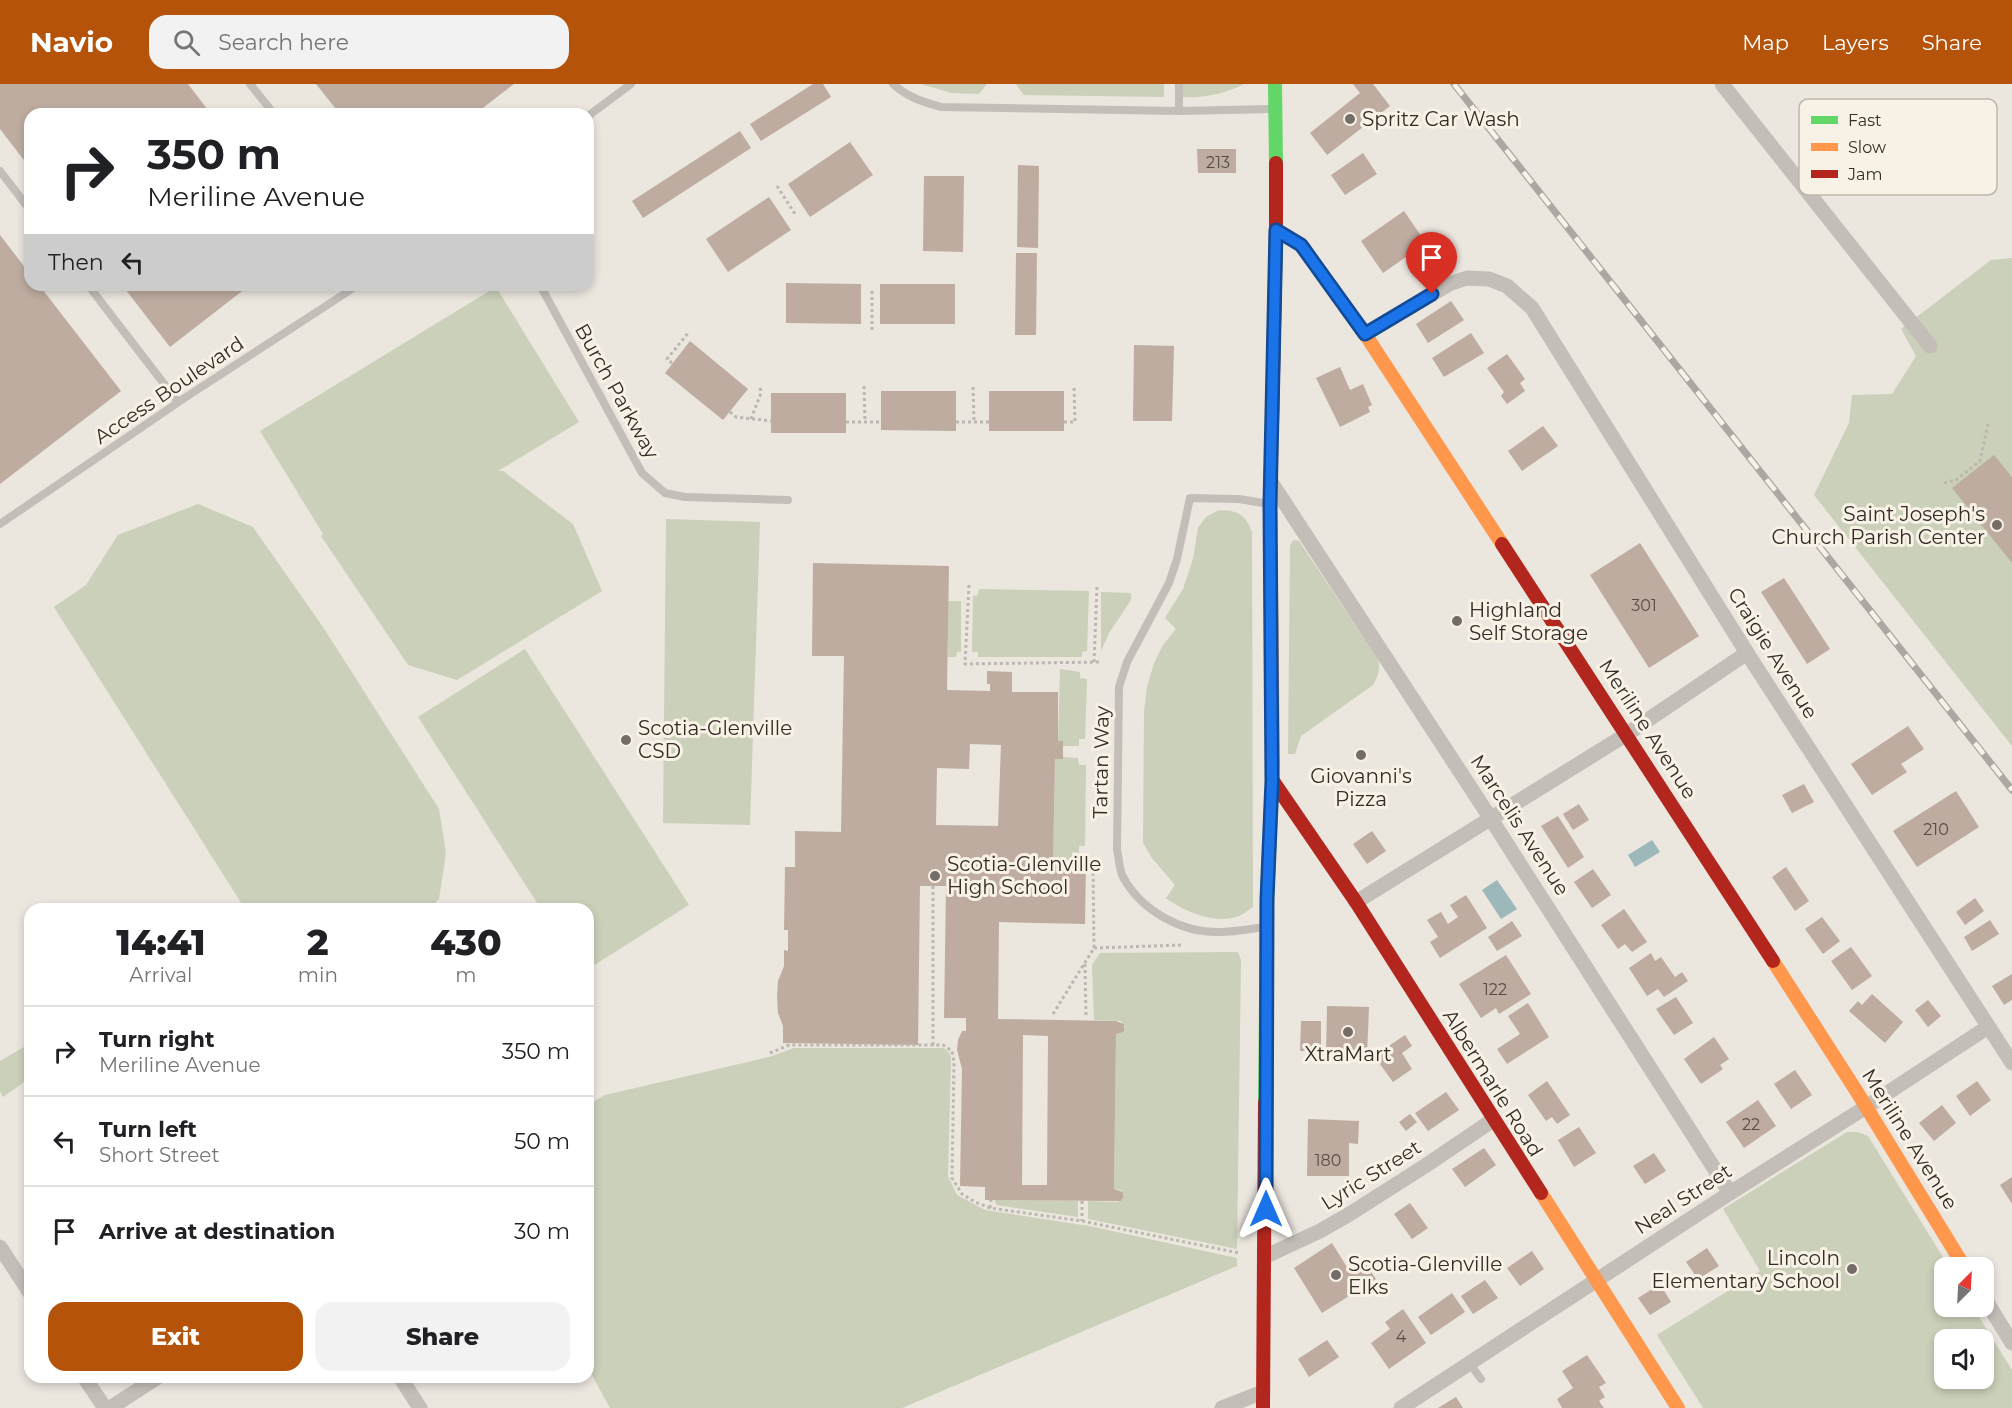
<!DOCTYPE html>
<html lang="en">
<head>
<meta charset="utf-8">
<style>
  :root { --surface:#fff; --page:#f2f2f2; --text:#202124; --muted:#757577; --line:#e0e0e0; --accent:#b45309 }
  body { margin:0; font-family:Montserrat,sans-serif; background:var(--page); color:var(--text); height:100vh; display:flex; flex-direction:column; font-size:22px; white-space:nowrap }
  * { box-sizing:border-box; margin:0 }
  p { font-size:20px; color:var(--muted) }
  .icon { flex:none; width:33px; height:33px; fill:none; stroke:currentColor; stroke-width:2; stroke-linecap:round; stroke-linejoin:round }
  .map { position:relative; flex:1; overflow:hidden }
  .sheet { position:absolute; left:24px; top:819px; width:570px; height:480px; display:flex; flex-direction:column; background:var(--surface); border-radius:18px; box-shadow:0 3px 9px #0003 }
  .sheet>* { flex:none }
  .top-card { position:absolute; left:24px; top:24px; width:570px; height:183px; border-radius:18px; box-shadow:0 3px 9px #0003; background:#fff; color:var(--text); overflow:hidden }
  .needle { width:39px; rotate:24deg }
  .fabs { position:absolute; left:1934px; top:1173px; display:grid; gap:12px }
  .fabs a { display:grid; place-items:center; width:60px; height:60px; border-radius:12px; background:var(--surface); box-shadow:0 3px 9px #0003; font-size:30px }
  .pin { position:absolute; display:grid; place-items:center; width:51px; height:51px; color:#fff; margin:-62px -26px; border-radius:50% 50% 50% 0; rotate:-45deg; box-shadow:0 0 6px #0007 }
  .pin .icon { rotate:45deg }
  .me { position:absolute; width:66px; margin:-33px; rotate:0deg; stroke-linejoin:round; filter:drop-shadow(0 0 4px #0008) }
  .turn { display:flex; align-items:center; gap:21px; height:126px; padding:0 24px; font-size:27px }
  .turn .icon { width:78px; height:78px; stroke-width:2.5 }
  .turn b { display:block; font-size:42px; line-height:51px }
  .then { display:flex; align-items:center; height:57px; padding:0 24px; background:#0003; gap:12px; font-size:22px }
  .eta { display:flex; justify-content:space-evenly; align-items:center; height:102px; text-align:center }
  .eta b { font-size:36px; font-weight:800; line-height:42px }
  .button { display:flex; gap:12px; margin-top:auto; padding:12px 24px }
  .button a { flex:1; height:69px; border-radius:18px; background:var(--accent); color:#fff; font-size:24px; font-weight:800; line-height:69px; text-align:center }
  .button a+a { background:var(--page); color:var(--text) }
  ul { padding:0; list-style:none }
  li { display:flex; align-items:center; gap:18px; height:90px; padding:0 24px; border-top:2px solid var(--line) }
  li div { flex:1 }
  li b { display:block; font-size:22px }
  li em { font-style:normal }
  header { display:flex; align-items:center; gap:36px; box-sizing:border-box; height:84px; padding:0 30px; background:var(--accent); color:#fff }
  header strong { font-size:28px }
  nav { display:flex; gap:33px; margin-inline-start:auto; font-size:21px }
  .search { width:420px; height:54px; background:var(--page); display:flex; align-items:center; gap:15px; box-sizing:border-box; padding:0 21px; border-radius:18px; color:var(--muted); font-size:22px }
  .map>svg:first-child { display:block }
  .green { fill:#cad0b9; fill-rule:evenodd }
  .water { fill:#9cb8bb }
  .building { fill:#beaca0; fill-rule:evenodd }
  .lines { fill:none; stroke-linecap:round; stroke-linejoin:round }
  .path { stroke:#bcb7b0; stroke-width:3; stroke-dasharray:3 3; stroke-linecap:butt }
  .lane { stroke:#c3beb8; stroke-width:8 }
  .street { stroke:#c3beb8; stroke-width:15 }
  .fast { stroke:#63d668; stroke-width:14 }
  .slow { stroke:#ff974d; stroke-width:14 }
  .jam { stroke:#b3261e; stroke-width:14 }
  .rail-casing { stroke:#aba7a2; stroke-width:7 }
  .rail { stroke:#f8f1e5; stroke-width:4.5; stroke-dasharray:14; stroke-linecap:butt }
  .route-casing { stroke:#114b97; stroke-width:15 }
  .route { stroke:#1a73e8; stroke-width:10 }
  .poi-dot { fill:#746d67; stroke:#f8f1e5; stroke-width:2 }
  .labels { text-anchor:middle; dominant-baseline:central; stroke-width:6; stroke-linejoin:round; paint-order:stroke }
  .number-label { font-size:16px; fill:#564c45 }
  .poi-label { font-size:20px; fill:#342c27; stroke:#f8f1e5; text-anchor:start }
  .street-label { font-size:20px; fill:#342c27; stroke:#f8f1e5 }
  .key { fill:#f8f1e5; stroke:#bdb6ac; stroke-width:1.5 }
  .key-label { font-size:16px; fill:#342c27 }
</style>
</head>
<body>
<header>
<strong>Navio</strong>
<div class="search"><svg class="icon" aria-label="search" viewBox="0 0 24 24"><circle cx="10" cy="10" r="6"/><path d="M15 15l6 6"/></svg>Search here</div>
<nav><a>Map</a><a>Layers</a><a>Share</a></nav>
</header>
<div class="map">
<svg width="2012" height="1324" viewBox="0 0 2012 1324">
  <rect width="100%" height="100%" fill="#ebe6de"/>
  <g class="green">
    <polygon points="921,0 987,0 979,10 951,9"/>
    <polygon points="1016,0 1164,0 1164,13 1024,11"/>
    <path d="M1182,0h62c-19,10 -40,14 -61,13z"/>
    <polygon points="2012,174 2012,662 1814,411 1849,339 1852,311 1892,310 1916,272 1901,245 1991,176"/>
    <polygon points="496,203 579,338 498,387 503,387 573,440 602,507 457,596 408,581 321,452 323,450 260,347"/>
    <polygon points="198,420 253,443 323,543 439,725 446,769 439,815 429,825 245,825 54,523 86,501 118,451"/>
    <path d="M1219,426c17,0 27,4 33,22l1,375c-4,2 -8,6 -12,8 -22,11 -57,-3 -75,-17l9,-13 -23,-27 -9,-15 1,-131 3,-25 7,-24 9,-18 13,-16 -11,-11 18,-29 10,-30 5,-31 8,-11z"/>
    <polygon points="666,435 760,438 750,741 663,739"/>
    <path d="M1293,456l6,1 79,118c3,10 0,17 -5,26l-72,51 -6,18h-7l2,-208z"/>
    <polygon points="979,505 1089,507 1087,567 1082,568 1082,573 978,573 978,568 972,568 973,512 978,511"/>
    <polygon points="1101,508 1131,509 1131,516 1109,549 1101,567"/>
    <polygon points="948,517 961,517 961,568 957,568 956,573 948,573"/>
    <polygon points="525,565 689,821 588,885 588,825 541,825 418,633"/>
    <polygon points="1060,585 1080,588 1080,594 1087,595 1085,655 1079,655 1079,662 1063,662 1058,657"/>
    <polygon points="1063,673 1078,674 1079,681 1086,681 1085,762 1079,762 1079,769 1072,768 1072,776 1066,776 1065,779 1053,779 1055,675 1062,675"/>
    <polygon points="1238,868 1241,876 1237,1165 1088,1135 1088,1117 1118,1118 1123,1115 1123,1108 1121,1106 1114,1105 1116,950 1121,949 1125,943 1121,937 1094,936 1092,881 1100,869"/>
    <polygon points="29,960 30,994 3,1013 0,1007 0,977"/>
    <polygon points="794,964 944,964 950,970 951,976 948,1092 957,1111 985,1126 1089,1142 1237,1174 1237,1182 902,1324 610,1324 588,1284 588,1021 605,1011 769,973"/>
    <path d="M1847,1048h11l10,4 81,131 -5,1v38l29,1 39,63v38h-309l-46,-73 103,-64 -37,-62zM1944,1256h39v38h-39z"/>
    <polygon points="995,1116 1078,1117 1078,1133 996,1121"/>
  </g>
  <g class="water">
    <polygon points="1652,756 1660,768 1635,783 1628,771"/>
    <polygon points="1497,796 1517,825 1501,835 1482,806"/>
  </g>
  <g class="building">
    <polygon points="0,0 188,0 211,30 30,30 30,84 0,45"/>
    <polygon points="316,0 514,0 475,30 340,30"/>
    <polygon points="813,0 823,0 831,13 761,57 750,40"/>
    <polygon points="1353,0 1373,0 1390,22 1327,71 1310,49 1360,9"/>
    <polygon points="740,47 751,64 643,134 632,117"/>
    <polygon points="850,58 873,91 810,133 788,100"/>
    <polygon points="1197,65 1236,65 1236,89 1198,89"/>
    <polygon points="1363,69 1377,90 1345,111 1331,91"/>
    <polygon points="1018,81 1039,82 1038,164 1017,163"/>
    <polygon points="924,92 964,92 963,168 923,167"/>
    <polygon points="769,113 791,146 728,188 706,155"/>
    <polygon points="1404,127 1426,159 1383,189 1361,157"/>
    <polygon points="0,151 30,190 30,201 39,201 121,307 0,400"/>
    <polygon points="1016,169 1037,169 1036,251 1015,251"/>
    <polygon points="786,199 861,200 861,240 786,239"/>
    <rect x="880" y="200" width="75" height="40"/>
    <polygon points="122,201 250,201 170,263"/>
    <polygon points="1451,217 1464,236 1428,259 1416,240"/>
    <polygon points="1471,249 1484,269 1444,293 1432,274"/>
    <polygon points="690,257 748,305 723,336 665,289"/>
    <polygon points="1134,261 1174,262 1172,337 1133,337"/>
    <polygon points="1507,270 1525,295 1520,299 1525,307 1507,320 1501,312 1504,308 1487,284"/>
    <polygon points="1340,283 1350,306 1363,300 1372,321 1368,323 1370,328 1340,343 1316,294"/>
    <polygon points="881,307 956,307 956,347 881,346"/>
    <rect x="989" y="307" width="75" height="40"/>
    <rect x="771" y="309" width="75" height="40"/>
    <polygon points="1543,342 1558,362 1522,387 1508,367"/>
    <polygon points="1994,371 2012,393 2012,479 1952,404"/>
    <polygon points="1640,459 1699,552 1649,584 1590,491"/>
    <path d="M813,479l136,3 -2,124 43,1v-7h-3v-13l25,1v20h46v49h5v18h-8l-2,104h33l-1,61 -86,-2 -1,97 118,2 8,3v7l-3,2 -5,1 -2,155 9,3v6l-2,3 -136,-1v-13l-25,-1 2,-117 -5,-19 1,-10 4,-9h4v-13h-22l2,-132h-26l-2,159 -135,-2v-17l-5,-13 -1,-16 1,-16 6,-15v-16l4,1v-21h-4l1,-63h10v-36l46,1 3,-176h-32zM970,660l31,1 -3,81 -62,-1 1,-57 32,1zM1023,951l25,1 -1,149h-25z"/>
    <polygon points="1784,494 1830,565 1807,580 1761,508"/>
    <polygon points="1908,642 1924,665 1901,680 1907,688 1872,711 1851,680"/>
    <polygon points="1804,700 1814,718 1792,729 1782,711"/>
    <polygon points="1956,707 1979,743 1917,783 1893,747"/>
    <polygon points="1579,720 1589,736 1573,746 1563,730"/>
    <polygon points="1558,732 1584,773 1568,784 1541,742"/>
    <polygon points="1372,747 1386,767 1367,780 1353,760"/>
    <polygon points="1786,783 1809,817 1795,827 1772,793"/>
    <polygon points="1593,785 1611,811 1592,824 1574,798"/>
    <polygon points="1466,811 1487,844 1440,874 1430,858 1438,853 1427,836 1441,828 1448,840 1458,833 1450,821"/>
    <polygon points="1975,814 1984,827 1965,841 1956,828"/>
    <polygon points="1624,825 1647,858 1632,868 1625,860 1618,865 1601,841"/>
    <polygon points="1822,833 1840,857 1823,870 1805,845"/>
    <polygon points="1990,836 1999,850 1972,867 1964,853"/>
    <polygon points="1512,837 1522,852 1497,867 1488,853"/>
    <polygon points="1851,863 1872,892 1852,906 1831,877"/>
    <polygon points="1651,869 1655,877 1661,873 1675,893 1682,888 1688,897 1664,913 1658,905 1647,912 1629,884"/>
    <polygon points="1506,871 1531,910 1499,930 1496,924 1481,934 1459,900"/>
    <polygon points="2012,890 2012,916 2004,921 1992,902"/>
    <polygon points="1872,910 1903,938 1885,959 1849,927 1858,917 1862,921"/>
    <polygon points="1676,913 1693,939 1674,951 1656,925"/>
    <polygon points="1928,916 1941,932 1928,943 1915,926"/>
    <polygon points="1528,919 1549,953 1507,980 1497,965 1520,950 1508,932"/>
    <polygon points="1327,922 1369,923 1367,973 1326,972"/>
    <polygon points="1301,937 1321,937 1321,967 1300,967"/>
    <polygon points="1405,951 1412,962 1402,969 1412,985 1393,998 1374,972"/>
    <polygon points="1714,953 1729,975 1720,981 1723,985 1701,1000 1684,975"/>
    <polygon points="1795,986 1812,1011 1791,1025 1774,1000"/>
    <polygon points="1547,997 1570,1031 1557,1040 1552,1033 1546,1037 1528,1011"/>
    <polygon points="1977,997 1991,1016 1970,1032 1956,1012"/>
    <polygon points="1446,1008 1459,1026 1428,1047 1415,1029"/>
    <polygon points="1758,1016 1776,1042 1744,1064 1726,1038"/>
    <polygon points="1942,1021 1956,1039 1934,1057 1919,1039"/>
    <polygon points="1410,1030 1417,1038 1406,1047 1399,1038"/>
    <polygon points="1308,1035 1359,1037 1358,1060 1349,1059 1349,1092 1307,1092"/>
    <polygon points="1579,1043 1596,1069 1574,1083 1558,1056"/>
    <polygon points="1484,1064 1496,1081 1465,1103 1452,1085"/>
    <polygon points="1654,1069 1666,1087 1645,1100 1633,1082"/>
    <polygon points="2012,1093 2012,1120 2000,1101"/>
    <polygon points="1410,1119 1428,1144 1412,1155 1394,1130"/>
    <polygon points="1332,1159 1350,1188 1365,1179 1376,1195 1322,1229 1294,1184"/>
    <polygon points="1707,1164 1719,1182 1698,1195 1686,1178"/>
    <polygon points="1532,1167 1544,1185 1520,1202 1507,1184"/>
    <polygon points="1485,1196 1498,1214 1473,1230 1461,1212"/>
    <polygon points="1660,1200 1671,1218 1650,1231 1638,1214"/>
    <polygon points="1452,1209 1465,1228 1431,1251 1418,1233"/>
    <polygon points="1403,1225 1426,1259 1389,1285 1371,1259 1390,1245 1385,1238"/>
    <polygon points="1327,1256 1339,1273 1309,1293 1298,1275"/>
    <polygon points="1587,1271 1606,1299 1599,1303 1605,1313 1599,1317 1604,1324 1562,1324 1557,1315 1573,1304 1562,1287"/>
    <polygon points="1456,1313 1463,1324 1438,1324"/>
  </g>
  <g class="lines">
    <g class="path">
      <polyline points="777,102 795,130"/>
      <polyline points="872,207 872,247"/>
      <polyline points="672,279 667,275 689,248"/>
      <polyline points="864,302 865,338"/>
      <polyline points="973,303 974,337"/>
      <polyline points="730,328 736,333 771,337"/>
      <polyline points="751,335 761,309 760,302"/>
      <polyline points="846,338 881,338"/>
      <polyline points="956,338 989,338"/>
      <polyline points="1064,338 1075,338 1074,302"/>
      <polyline points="1944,399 1956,396 1980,377 1988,340"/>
      <polyline points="969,501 965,580 1100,578"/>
      <polyline points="1094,578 1097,503"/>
      <polyline points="1094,864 1182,861"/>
      <polyline points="1085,880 1086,932"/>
      <polyline points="1053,930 1094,864 1093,779"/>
      <polyline points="933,961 933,802"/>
      <polyline points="770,969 789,961 943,961 952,967 954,978 952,1094 962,1110 975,1118 990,1124 1082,1137 1239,1169"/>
      <polyline points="1082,1117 1082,1137"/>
      <polyline points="990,1124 991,1116"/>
    </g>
    <g class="lane">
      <polyline points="250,0 274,30"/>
      <path d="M893,0c14,13 30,18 48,23l238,4 96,-2"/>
      <polyline points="1179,0 1179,27"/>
      <polyline points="588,32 631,0"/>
      <polyline points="0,87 30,126"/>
      <polyline points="88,201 178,318"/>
      <polyline points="540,201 642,389 665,409 685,413 788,416"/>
      <polyline points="0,440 186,313 358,201"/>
      <path d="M1265,843c-15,2 -31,5 -46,5 -38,1 -78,-22 -96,-55 -4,-8 -4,-19 -6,-27l2,-163 8,-25 42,-79 8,-24 13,-61 49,1 30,5"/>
      <polyline points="1470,1280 1481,1295"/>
    </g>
    <g class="street">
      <polyline points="1722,0 1930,262"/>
      <polyline points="1365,250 1449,200 1467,194 1489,195 1507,202 1532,224 1747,569 2012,979"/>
      <polyline points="1271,398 1491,735 1730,1109"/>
      <polyline points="1356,818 1627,650 1747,569"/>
      <polyline points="0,1163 30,1209"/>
      <polyline points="1266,1172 1320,1147 1348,1131 1425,1082 1493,1036"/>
      <polyline points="1983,1212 2012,1259"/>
      <polyline points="84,1293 105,1324"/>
      <polyline points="400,1293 420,1324"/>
      <polyline points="110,1324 158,1293"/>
      <polyline points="1222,1324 1263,1308"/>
      <polyline points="1401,1324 1730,1109 1866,1023 1988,943"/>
    </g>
    <g class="fast">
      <polyline points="1275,0 1276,79"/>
      <polyline points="1265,1018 1267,815 1273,679"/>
    </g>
    <g class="slow">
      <polyline points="1276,146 1301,161 1365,250 1502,460"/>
      <polyline points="1272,340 1270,420 1273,679"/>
      <polyline points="1773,877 1857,1008 1965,1184"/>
      <polyline points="1541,1109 1678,1324"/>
    </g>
    <g class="jam">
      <polyline points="1272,340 1276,146 1276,79"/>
      <polyline points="1502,460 1773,877"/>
      <polyline points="1273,697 1356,818 1541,1109"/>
      <polyline points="1263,1324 1265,1018"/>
    </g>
    <defs>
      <polyline id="rail" points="1454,0 2012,706"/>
    </defs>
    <use href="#rail" class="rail-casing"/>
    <use href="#rail" class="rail"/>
  </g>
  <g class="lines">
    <defs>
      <polyline id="route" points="1266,1125 1267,815 1272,697 1270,420 1276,146 1301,161 1365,250 1432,210"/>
    </defs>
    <use href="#route" class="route-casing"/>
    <use href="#route" class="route"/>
  </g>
  <g class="poi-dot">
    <circle cx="1350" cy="35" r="6"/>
    <circle cx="1997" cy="441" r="6"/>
    <circle cx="1457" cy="537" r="6"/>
    <circle cx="626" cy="656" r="6"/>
    <circle cx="1361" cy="671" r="6"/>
    <circle cx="935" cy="792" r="6"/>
    <circle cx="1348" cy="948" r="6"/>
    <circle cx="1852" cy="1185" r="6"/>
    <circle cx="1336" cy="1191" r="6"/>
  </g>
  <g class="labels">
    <g class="number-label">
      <text x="1218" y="78">213</text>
      <text x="1644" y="521">301</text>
      <text x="1936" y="745">210</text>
      <text x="1495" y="905">122</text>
      <text x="1751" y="1040">22</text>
      <text x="1328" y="1076">180</text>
      <text x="1401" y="1252">4</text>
    </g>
    <g class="poi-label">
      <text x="1362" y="35">Spritz Car Wash</text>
      <text x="1985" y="430" text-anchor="end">Saint Joseph's<tspan x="1985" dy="23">Church Parish Center</tspan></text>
      <text x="1469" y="526">Highland<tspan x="1469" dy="23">Self Storage</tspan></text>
      <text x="638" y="644">Scotia-Glenville<tspan x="638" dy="23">CSD</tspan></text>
      <text x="1361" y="692" text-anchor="middle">Giovanni's<tspan x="1361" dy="23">Pizza</tspan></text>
      <text x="947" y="780">Scotia-Glenville<tspan x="947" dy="23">High School</tspan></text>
      <text x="1348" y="970" text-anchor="middle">XtraMart</text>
      <text x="1840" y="1174" text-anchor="end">Lincoln<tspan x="1840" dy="23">Elementary School</tspan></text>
      <text x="1348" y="1180">Scotia-Glenville<tspan x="1348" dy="23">Elks</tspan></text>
    </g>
    <g class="street-label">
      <text transform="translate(169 306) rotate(-34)">Access Boulevard</text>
      <text transform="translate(617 307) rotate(61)">Burch Parkway</text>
      <text transform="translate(1773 569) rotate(58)">Craigie Avenue</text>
      <text transform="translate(1648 645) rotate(57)">Meriline Avenue</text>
      <text transform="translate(1101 678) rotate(-89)">Tartan Way</text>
      <text transform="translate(1520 741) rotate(57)">Marcelis Avenue</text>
      <text transform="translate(1493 999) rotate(58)">Albermarle Road</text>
      <text transform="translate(1910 1055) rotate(58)">Meriline Avenue</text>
      <text transform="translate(1371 1091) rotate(-32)">Lyric Street</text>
      <text transform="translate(1683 1115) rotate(-33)">Neal Street</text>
    </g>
  </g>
  <rect x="1799" y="15" width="198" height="96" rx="9" class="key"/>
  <rect x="1811" y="32" width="27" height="8" fill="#63d668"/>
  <rect x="1811" y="59" width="27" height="8" fill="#ff974d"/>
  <rect x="1811" y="86" width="27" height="8" fill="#b3261e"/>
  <g class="key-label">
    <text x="1848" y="42">Fast</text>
    <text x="1848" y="69">Slow</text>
    <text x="1848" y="96">Jam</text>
  </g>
</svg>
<div class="fabs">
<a><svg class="needle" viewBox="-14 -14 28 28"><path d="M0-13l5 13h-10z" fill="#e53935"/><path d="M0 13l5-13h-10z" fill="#757577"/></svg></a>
<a><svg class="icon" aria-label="sound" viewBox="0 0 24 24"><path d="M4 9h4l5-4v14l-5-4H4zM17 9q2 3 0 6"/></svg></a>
</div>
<div class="pin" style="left:1432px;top:210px;background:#d93025"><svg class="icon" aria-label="arrive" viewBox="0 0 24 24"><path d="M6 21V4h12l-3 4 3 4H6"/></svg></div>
<svg class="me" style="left:1266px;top:1125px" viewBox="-20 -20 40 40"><path d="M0-17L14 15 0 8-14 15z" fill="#1a73e8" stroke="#fff" stroke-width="4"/></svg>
<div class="top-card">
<div class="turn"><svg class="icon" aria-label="right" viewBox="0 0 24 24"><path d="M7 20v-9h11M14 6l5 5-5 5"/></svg><div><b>350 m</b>Meriline Avenue</div></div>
<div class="then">Then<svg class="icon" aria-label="left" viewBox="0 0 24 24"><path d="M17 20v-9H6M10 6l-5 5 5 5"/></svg></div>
</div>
<section class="sheet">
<div class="eta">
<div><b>14:41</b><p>Arrival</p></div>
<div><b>2</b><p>min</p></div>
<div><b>430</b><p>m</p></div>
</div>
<ul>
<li><svg class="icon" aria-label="right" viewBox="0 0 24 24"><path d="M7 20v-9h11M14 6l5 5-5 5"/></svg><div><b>Turn right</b><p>Meriline Avenue</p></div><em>350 m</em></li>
<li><svg class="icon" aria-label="left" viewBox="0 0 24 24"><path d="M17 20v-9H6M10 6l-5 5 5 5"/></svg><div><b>Turn left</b><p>Short Street</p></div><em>50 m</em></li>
<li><svg class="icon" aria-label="arrive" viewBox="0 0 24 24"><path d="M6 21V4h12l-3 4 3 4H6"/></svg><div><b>Arrive at destination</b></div><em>30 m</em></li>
</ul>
<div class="button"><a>Exit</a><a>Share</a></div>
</section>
</div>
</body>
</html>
